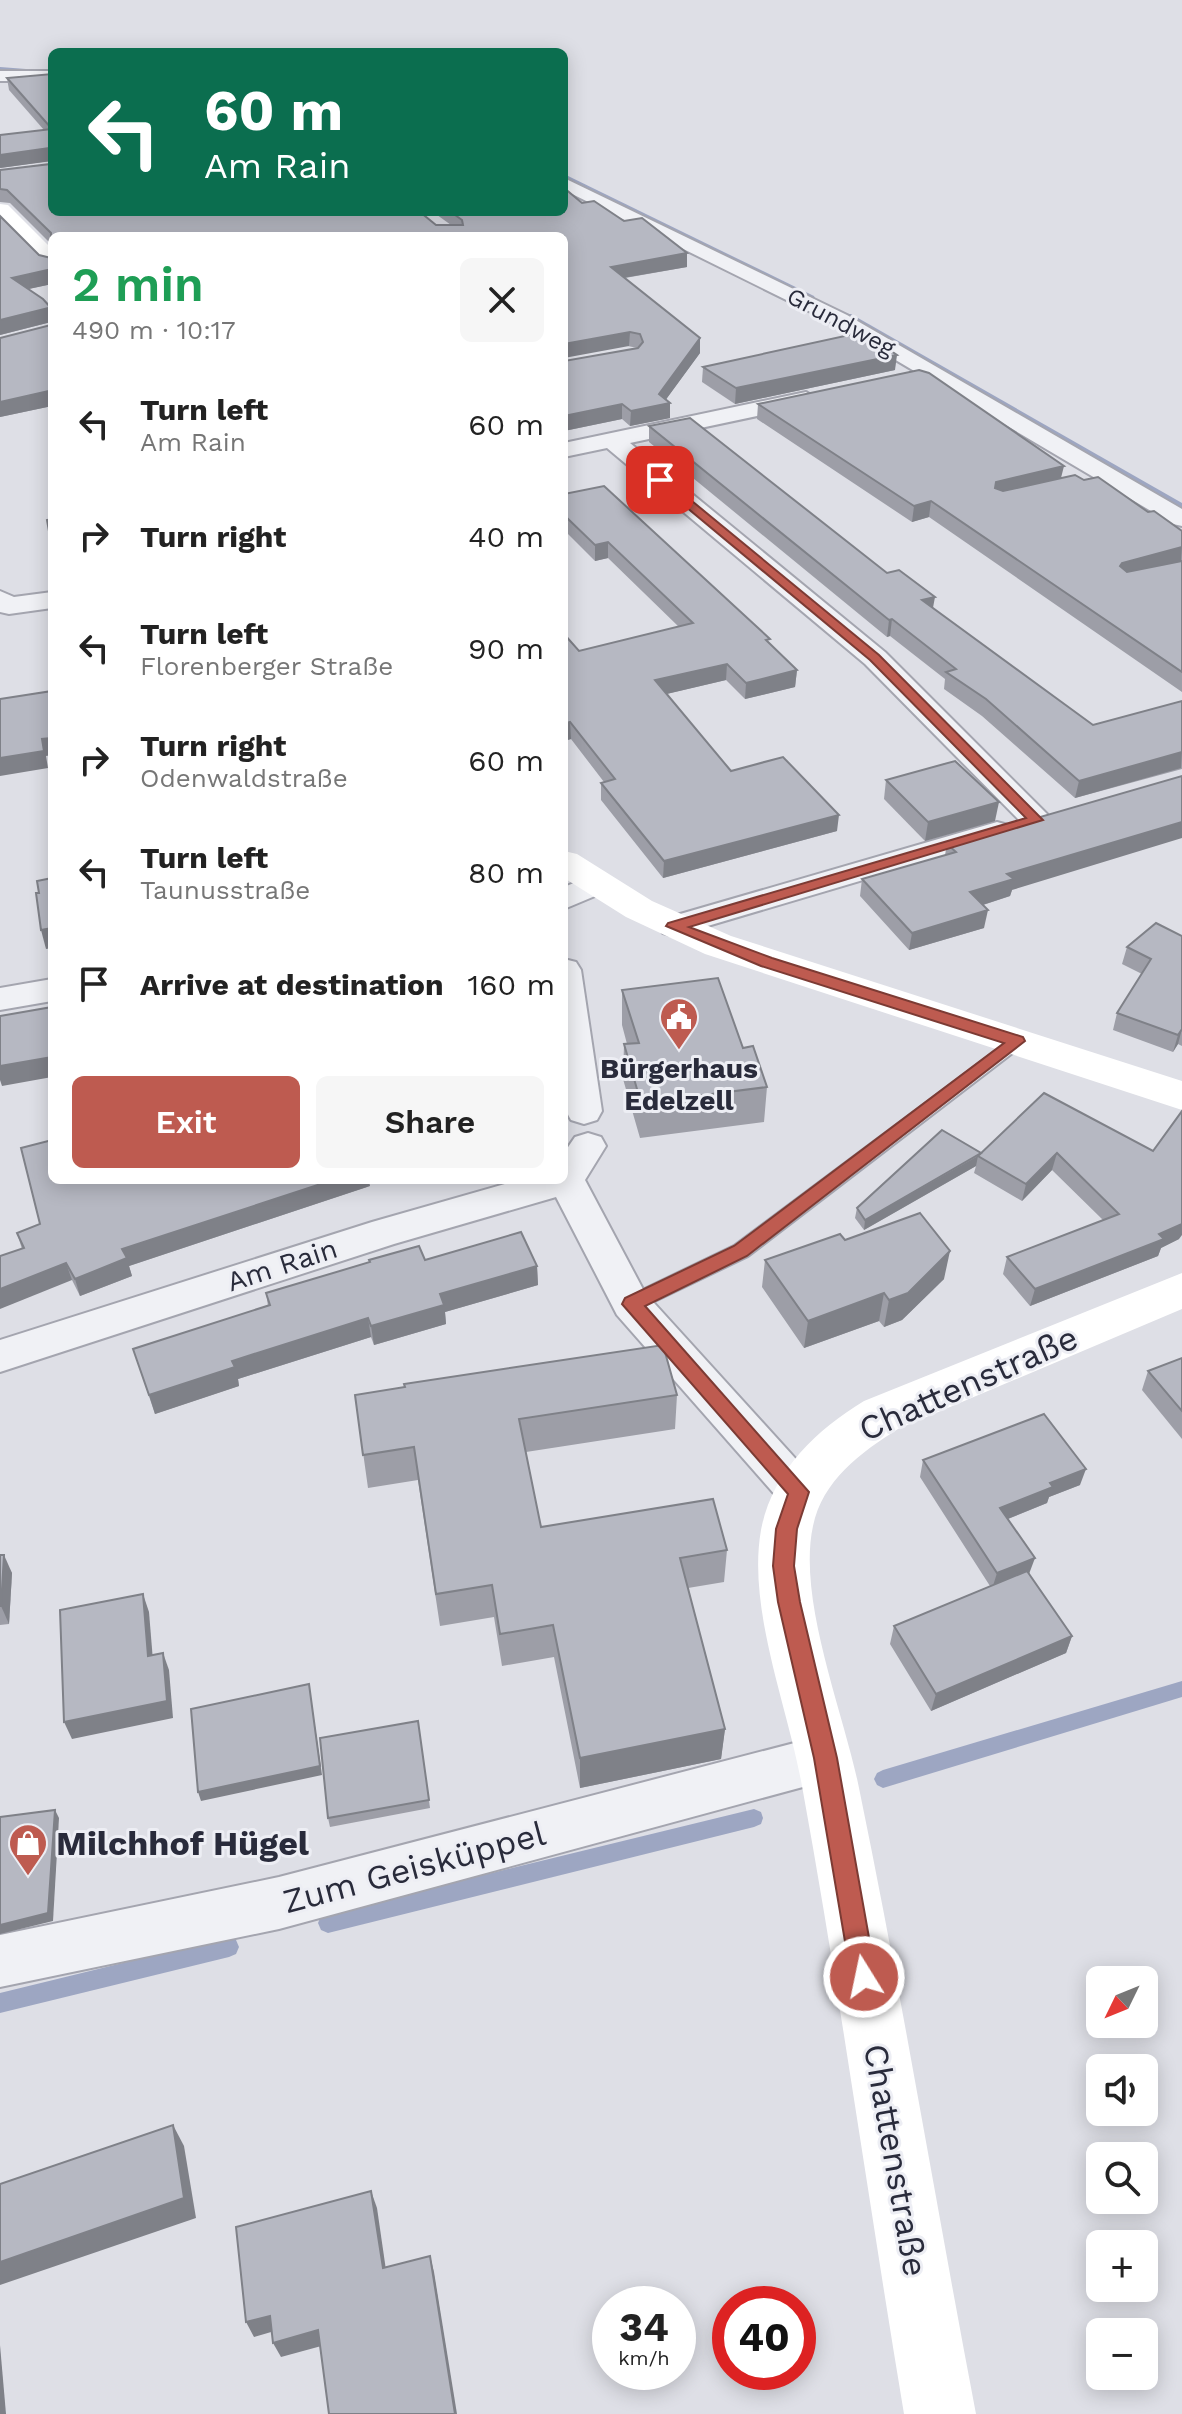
<!DOCTYPE html>
<html lang="en">
<head>
<meta charset="utf-8">
<style>
  :root { --surface:#fff; --page:#f6f6f6; --text:#222; --muted:#767676; --accent:#be5b50 }
  body { margin:0; font-family:"Work Sans",sans-serif; background:var(--page); color:var(--text); height:100vh; display:flex; flex-direction:column; font-size:30px; white-space:nowrap }
  * { box-sizing:border-box; margin:0 }
  p { font-size:26px; color:var(--muted) }
  .icon { flex:none; width:44px; height:44px; fill:none; stroke:currentColor; stroke-width:2; stroke-linecap:round; stroke-linejoin:round }
  .map { position:relative; flex:1; overflow:hidden }
  .panel { position:absolute; left:48px; top:232px; width:520px; height:952px; display:flex; flex-direction:column; background:var(--surface); border-radius:12px; box-shadow:0 4px 20px #0003 }
  .panel>* { flex:none }
  .hud { position:absolute; left:48px; top:48px; width:520px; height:168px; border-radius:12px; box-shadow:0 4px 20px #0003; background:#0b6e4f; color:#fff; overflow:hidden }
  .needle { width:52px; rotate:227deg }
  .buttons { position:absolute; left:1086px; top:1966px; display:grid; gap:16px }
  .buttons a { display:grid; place-items:center; width:72px; height:72px; border-radius:12px; background:var(--surface); box-shadow:0 4px 20px #0003; font-size:40px }
  .speed { position:absolute; left:592px; top:2286px; display:flex; gap:16px; font-size:40px; font-weight:700; text-align:center }
  .speed>* { display:grid; place-content:center; width:104px; height:104px; border-radius:50%; background:var(--surface); box-shadow:0 4px 20px #0003; line-height:1 }
  .speed small { font-size:20px; font-weight:400 }
  .speed .limit { border:12px solid #d22; background:#fff; color:#111 }
  .pin { position:absolute; display:grid; place-items:center; width:68px; height:68px; color:#fff; margin:-34px; border-radius:16px; box-shadow:0 4px 12px #0006 }
  .me { position:absolute; width:88px; margin:-44px; rotate:350deg; stroke-linejoin:round; filter:drop-shadow(0 0 6px #0008) }
  .turn { display:flex; align-items:center; gap:28px; height:168px; padding:0 24px; font-size:36px }
  .turn .icon { width:104px; height:104px; stroke-width:2.5 }
  .turn b { display:block; font-size:56px; line-height:68px }
  .round { display:grid; place-items:center; flex:none; width:84px; height:84px; border-radius:12px; background:var(--page) }
  .overview { display:flex; align-items:center; justify-content:space-between; height:136px; padding:0 24px }
  h1 { font-size:48px; font-weight:600; line-height:60px; color:#1e9e55 }
  .cta { display:flex; gap:16px; margin-top:auto; padding:16px 24px }
  .cta a { flex:1; height:92px; border-radius:12px; background:var(--accent); color:#fff; font-size:32px; font-weight:600; line-height:92px; text-align:center }
  .cta a+a { background:var(--page); color:var(--text) }
  ul { padding:0; list-style:none }
  li { display:flex; align-items:center; gap:24px; height:112px; padding:0 24px }
  li div { flex:1 }
  li b { display:block; font-size:30px }
  li em { font-style:normal }
  .map>svg:first-child { display:block }
  .lines { fill:none; stroke-linecap:round; stroke-linejoin:round }
  .stream { fill:#9da6c2; fill-rule:evenodd }
  .lane-casing { stroke:#a4a5af; stroke-width:4 }
  .street-casing { stroke:#a4a5af; stroke-width:4 }
  .lane { fill:#f0f1f5; fill-rule:evenodd }
  .street { fill:#f0f1f5; fill-rule:evenodd }
  .secondary { fill:#fff; fill-rule:evenodd }
  .wall { fill:#9d9ea7 }
  .shaded-wall { fill:#7f8188 }
  .building { fill:#b6b8c2; stroke:#7f8188; stroke-width:2 }
  .route { fill:#be5b50; stroke:#7c3b34; stroke-width:2 }
  .labels { text-anchor:middle; dominant-baseline:central; stroke-width:6; stroke-linejoin:round; paint-order:stroke }
  .far-street-label { font-size:24px; fill:#292b3b; stroke:#edeef4 }
  .poi-label { font-size:28px; font-weight:bold; fill:#292b3b; stroke:#edeef4 }
  .street-label { font-size:28px; fill:#292b3b; stroke:#edeef4 }
  .near-street-label { font-size:34px; fill:#292b3b; stroke:#edeef4 }
  .near-poi-label { font-size:34px; font-weight:bold; fill:#292b3b; stroke:#edeef4; text-anchor:start }
</style>
</head>
<body>
<div class="map">
<svg width="1182" height="2414" viewBox="0 0 1182 2414">
  <rect width="100%" height="100%" fill="#dedfe6"/>
  <g class="lines">
    <g class="stream">
      <polygon points="0,67 52,71 52,75 0,71"/>
      <polygon points="564,174 814,296 815,298 808,300 564,179"/>
      <polygon points="845,314 851,314 1182,503 1182,510 845,318"/>
      <polygon points="1182,1681 1182,1697 883,1788 877,1785 874,1779 877,1773 883,1770"/>
      <polygon points="754,1809 761,1812 763,1818 761,1824 754,1827 328,1933 321,1930 318,1923 321,1916 328,1913"/>
      <polygon points="229,1937 236,1940 239,1947 236,1954 229,1957 0,2013 0,1993"/>
    </g>
    <defs>
      <polygon id="lane" points="1017,1035 1023,1037 1025,1041 1023,1045 748,1256 638,1309 624,1309 622,1304 624,1299 734,1246"/>
      <g id="street">
        <rect x="0" y="71" width="52" height="10"/>
        <polygon points="564,178 847,315 1182,509 1182,526 1173,524 833,323 564,190"/>
        <polygon points="806,392 817,399 814,404 630,443 885,652 1047,814 1051,820 1047,826 1036,829 1025,826 865,664 607,448 564,457 564,443"/>
        <polygon points="0,591 14,597 52,592 52,608 9,614 0,612"/>
        <polygon points="997,822 1008,825 1012,831 1008,837 674,936 663,933 658,926 663,919"/>
        <polygon points="596,874 607,877 612,884 607,891 564,909 564,887"/>
        <polygon points="564,959 576,962 581,970 602,1111 597,1120 584,1124 571,1120 566,1111 564,1096"/>
        <polygon points="52,979 52,1001 0,1010 0,988"/>
        <polygon points="588,1133 601,1137 606,1146 585,1180 645,1293 814,1479 821,1492 814,1505 799,1510 784,1505 617,1315 556,1197 394,1244 0,1372 0,1340 372,1222 519,1180 564,1180 564,1153 575,1137"/>
        <polygon points="825,1735 842,1742 849,1758 842,1774 825,1781 279,1929 0,1987 0,1935 279,1877"/>
      </g>
    </defs>
    <use href="#lane" class="lane-casing"/>
    <use href="#street" class="street-casing"/>
    <use href="#lane" class="lane"/>
    <use href="#street" class="street"/>
    <g class="secondary">
      <polygon points="0,204 8,205 52,249 52,269 44,267 0,222"/>
      <polygon points="564,851 577,854 652,901 731,936 1182,1081 1182,1110 705,954 626,917 564,878"/>
      <path d="M1182,1273v36l-284,120c-37,23 -76,52 -85,97 -16,74 31,187 46,262 43,208 77,417 117,626h-72c-35,-209 -64,-420 -102,-628 -14,-79 -55,-177 -41,-256 11,-58 55,-100 103,-129z"/>
    </g>
  </g>
  <g class="wall">
    <polygon points="52,74 52,212 451,225 433,212 564,212 582,203 624,221 687,253 687,267 625,278 700,353 666,399 670,403 670,418 630,426 622,419 564,431 638,348 52,236 52,284 28,289 52,309 52,406 0,417 0,338 51,325 51,322 0,335 39,255 51,258 51,244 10,203 0,202 0,170 50,164 50,161 0,168 44,130 9,90 7,78"/>
    <polygon points="703,367 895,370 735,404 702,382"/>
    <polygon points="758,404 1061,478 1084,480 1148,512 1182,531 1182,692 929,517 912,522 757,419"/>
    <polygon points="649,426 933,609 1093,725 1182,701 1182,769 1075,798 982,716 944,689 945,679 890,636 887,637 649,442"/>
    <polygon points="564,494 769,643 797,670 795,687 745,699 726,680 666,694 731,771 837,831 663,878 601,800 601,783 604,782 571,739 564,741 579,651 679,627 608,558 595,561 564,530"/>
    <polygon points="886,780 995,821 925,841 884,799"/>
    <polygon points="947,844 1012,890 1010,896 983,905 984,928 909,950 860,896 862,879 945,855"/>
    <polygon points="1182,936 1182,1046 1178,1044 1173,1052 1113,1030 1117,1013 1142,974 1122,964 1127,947"/>
    <polygon points="622,990 743,1048 767,1087 764,1122 640,1138 623,1079 624,1044 627,1044 622,1025"/>
    <polygon points="1044,1093 1179,1239 1161,1248 1158,1256 1030,1306 1003,1274 1007,1257 1103,1220 1052,1170 1022,1201 974,1173 976,1166 864,1230 855,1218 857,1208 981,1153"/>
    <polygon points="370,1186 129,1266 132,1276 80,1296 72,1280 22,1249 17,1233"/>
    <polygon points="845,1240 944,1279 902,1320 884,1327 879,1321 804,1348 762,1287 765,1260"/>
    <polygon points="425,1260 537,1266 538,1285 445,1312 446,1324 374,1345 371,1337 238,1379 239,1386 155,1414 133,1349 268,1306 266,1293"/>
    <polygon points="1182,1358 1182,1439 1142,1390 1148,1371"/>
    <polygon points="355,1395 677,1395 675,1429 526,1452 541,1527 727,1550 724,1582 688,1588 725,1729 721,1759 580,1788 554,1657 502,1666 494,1617 440,1626 418,1480 368,1488"/>
    <polygon points="923,1460 1080,1485 1049,1497 1047,1503 1008,1519 1029,1574 1072,1636 1066,1653 931,1711 890,1644 894,1626 990,1586 920,1477"/>
    <polygon points="0,1555 12,1573 9,1624 0,1625"/>
    <polygon points="418,1721 430,1808 330,1827 328,1818"/>
  </g>
  <g class="shaded-wall">
    <polygon points="49,148 52,161 0,168 0,155"/>
    <polygon points="687,253 687,267 611,280 611,267"/>
    <polygon points="52,269 52,284 15,292 12,278"/>
    <polygon points="48,308 51,322 0,335 0,320"/>
    <polygon points="630,332 629,346 564,358 564,344"/>
    <polygon points="700,338 700,353 662,405 670,403 670,418 630,426 631,411 659,394"/>
    <polygon points="897,355 895,370 735,404 736,388"/>
    <polygon points="49,391 52,406 0,417 0,402"/>
    <polygon points="622,404 622,419 564,431 564,416"/>
    <polygon points="1064,466 1060,482 993,498 996,482"/>
    <polygon points="931,501 929,517 912,522 914,506"/>
    <polygon points="608,542 608,558 595,561 595,545"/>
    <polygon points="1182,547 1181,562 1118,579 1120,566 1122,563"/>
    <polygon points="935,597 932,613 922,600"/>
    <polygon points="892,619 890,636 887,637 889,620"/>
    <polygon points="727,664 726,680 654,697 655,680"/>
    <polygon points="797,670 795,687 745,699 746,683"/>
    <polygon points="570,722 571,739 564,741 564,724"/>
    <polygon points="52,738 52,755 46,756 48,768 0,776 0,758 42,739"/>
    <polygon points="1182,752 1181,768 1075,798 1079,781"/>
    <polygon points="999,802 995,821 925,841 928,822"/>
    <polygon points="839,815 837,831 663,878 664,861"/>
    <polygon points="1182,822 1182,838 1012,890 1010,896 967,910 970,892 1007,874"/>
    <polygon points="988,910 984,928 909,950 912,933"/>
    <polygon points="52,928 52,948 46,949 41,930"/>
    <polygon points="1182,1029 1178,1044 1173,1052 1178,1035"/>
    <polygon points="52,1057 52,1077 2,1086 0,1080 0,1066"/>
    <polygon points="1057,1153 1052,1170 1022,1201 1026,1184"/>
    <polygon points="978,1156 976,1166 864,1230 865,1220"/>
    <polygon points="333,1180 369,1180 370,1186 129,1266 132,1276 80,1296 75,1279 122,1249"/>
    <polygon points="1182,1224 1182,1235 1179,1239 1161,1248 1158,1256 1030,1306 1035,1289"/>
    <polygon points="950,1251 944,1279 902,1320 884,1327 889,1300"/>
    <polygon points="66,1263 72,1280 0,1309 0,1289"/>
    <polygon points="537,1266 538,1285 445,1312 446,1324 374,1345 371,1326 440,1294"/>
    <polygon points="884,1293 879,1321 804,1348 808,1321"/>
    <polygon points="368,1318 371,1337 238,1379 239,1386 155,1414 149,1395 232,1361"/>
    <polygon points="1086,1469 1080,1485 1049,1497 1047,1503 995,1524 1000,1508 1050,1483"/>
    <polygon points="4,1555 12,1573 9,1624 1,1606"/>
    <polygon points="1035,1558 1029,1574 992,1589 997,1573"/>
    <polygon points="143,1594 149,1612 154,1673 148,1656"/>
    <polygon points="1072,1636 1066,1653 931,1711 936,1694"/>
    <polygon points="163,1653 169,1670 173,1718 72,1739 64,1722"/>
    <polygon points="309,1684 322,1775 201,1801 198,1792"/>
    <polygon points="725,1729 721,1759 580,1788 580,1758"/>
    <polygon points="55,1810 59,1818 53,1921 0,1934 0,1925"/>
    <polygon points="173,2125 184,2146 196,2218 0,2285 0,2262"/>
    <polygon points="371,2191 377,2208 388,2284 383,2268"/>
    <polygon points="430,2256 434,2272 457,2414 455,2414"/>
    <polygon points="270,2316 278,2330 254,2337 246,2322"/>
    <polygon points="318,2330 325,2345 281,2357 273,2343"/>
    <polygon points="0,2345 6,2414 0,2414"/>
  </g>
  <g class="building">
    <polygon points="52,74 52,151 49,148 0,155 0,135 52,129 7,78"/>
    <polygon points="52,154 52,212 420,212 436,225 463,225 462,220 451,212 564,212 564,188 582,203 594,201 624,221 642,218 687,253 611,267 700,338 659,394 670,403 631,411 622,404 564,416 564,361 638,348 643,342 640,334 630,332 564,344 564,236 52,236 52,269 12,278 43,299 52,309 52,311 48,308 0,320 0,216 39,255 51,258 51,233 7,190 0,189 0,170 50,164"/>
    <polygon points="52,312 52,402 49,391 0,402 0,338 51,325"/>
    <polygon points="863,332 897,355 736,388 703,367"/>
    <polygon points="919,370 929,373 1064,466 996,482 995,488 1003,491 1075,475 1084,480 1098,477 1148,512 1154,511 1182,531 1182,547 1122,563 1120,566 1127,572 1182,561 1182,672 931,501 914,506 758,404"/>
    <polygon points="690,418 887,573 899,570 935,597 922,600 1093,725 1182,701 1182,752 1079,781 986,699 946,672 956,669 892,619 889,620 649,426"/>
    <polygon points="604,486 770,639 766,640 797,670 746,683 727,664 655,680 731,771 783,757 839,815 664,861 601,783 615,779 570,722 564,724 564,634 579,651 693,623 608,542 595,545 564,515 564,494"/>
    <polygon points="52,519 52,548 47,520"/>
    <polygon points="52,691 52,738 42,739 44,751 0,758 0,699"/>
    <polygon points="955,761 999,802 928,822 886,780"/>
    <polygon points="1182,776 1182,822 1007,874 1014,879 970,892 988,910 912,933 862,879 956,852 947,844"/>
    <polygon points="52,878 52,928 41,930 36,893 39,893 37,881"/>
    <polygon points="1156,923 1182,936 1182,1029 1178,1035 1117,1013 1151,959 1127,947"/>
    <polygon points="718,978 743,1048 753,1046 767,1087 641,1103 624,1044 639,1043 622,990"/>
    <polygon points="52,1007 52,1057 0,1066 0,1016"/>
    <polygon points="1044,1093 1153,1151 1182,1111 1182,1224 1159,1234 1164,1239 1035,1289 1007,1257 1119,1214 1057,1153 1026,1184 978,1156"/>
    <polygon points="942,1130 981,1153 865,1220 857,1208"/>
    <polygon points="52,1140 52,1180 333,1180 122,1249 127,1258 75,1279 66,1263 0,1289 0,1256 24,1248 17,1233 40,1224 21,1148"/>
    <polygon points="920,1213 950,1251 908,1293 889,1300 884,1293 808,1321 765,1260 840,1234 845,1240"/>
    <polygon points="521,1232 537,1266 440,1294 444,1305 371,1326 368,1318 232,1361 235,1367 149,1395 133,1349 270,1305 266,1293 370,1262 369,1260 419,1246 425,1260"/>
    <polygon points="663,1345 677,1395 519,1419 541,1527 713,1499 727,1550 680,1558 725,1729 580,1758 553,1625 500,1634 492,1585 436,1594 414,1447 363,1455 355,1395 405,1387 404,1384"/>
    <polygon points="1182,1358 1182,1411 1148,1371"/>
    <polygon points="1044,1414 1086,1469 1050,1483 1053,1487 1000,1508 1035,1558 997,1573 923,1460"/>
    <polygon points="0,1555 4,1555 1,1606 0,1606"/>
    <polygon points="1027,1571 1072,1636 936,1694 894,1626"/>
    <polygon points="143,1594 148,1656 163,1653 167,1701 64,1722 60,1610"/>
    <polygon points="309,1684 320,1766 198,1792 191,1709"/>
    <polygon points="418,1721 429,1800 328,1818 320,1738"/>
    <polygon points="55,1810 48,1913 0,1925 0,1817"/>
    <polygon points="173,2125 184,2198 0,2262 0,2184"/>
    <polygon points="371,2191 383,2268 430,2256 455,2414 329,2414 318,2330 273,2343 270,2316 246,2322 236,2227"/>
  </g>
  <polygon class="route" points="656,478 664,478 879,655 1043,820 689,927 772,958 1023,1037 1025,1041 747,1256 645,1306 809,1492 797,1529 794,1566 800,1602 837,1758 876,1977 873,1986 864,1990 855,1986 851,1977 814,1758 778,1602 773,1566 776,1529 788,1494 622,1304 625,1298 734,1246 1004,1043 761,966 666,926 668,923 1026,818 870,660 656,482"/>
  <defs>
    <symbol id="civic-pin" viewBox="-11 -11 22 30"><path d="M0 17L-7.5 6A9.5 9.5 0 1 1 7.5 6Z" fill="#be5b50" stroke="#edeef4"/><path d="M-.6-6.5H3V-4.5H.6V-3L4-1V1h2V6H-6V1h2V-1L-.6-3ZM-1.2 2.5V6h2.4V2.5Z" fill="#fff"/></symbol>
    <symbol id="shop-pin" viewBox="-11 -11 22 30"><path d="M0 17L-7.5 6A9.5 9.5 0 1 1 7.5 6Z" fill="#be5b50" stroke="#edeef4"/><path d="M-5-2.5h2.3a2.7 3.5 0 0 1 5.4 0H5L5.5 6h-11ZM-1.5-2.5h3a1.5 2.3 0 0 0-3 0Z" fill="#fff"/></symbol>
  </defs>
  <g fill-rule="evenodd">
    <use href="#civic-pin" x="657" y="995" width="44" height="60"/>
    <use href="#shop-pin" x="6" y="1821" width="44" height="60"/>
  </g>
  <g class="labels">
    <g class="far-street-label">
      <text transform="translate(841 322) rotate(28)">Grundweg</text>
    </g>
    <g class="poi-label">
      <text x="679" y="1068">Bürgerhaus<tspan x="679" dy="32">Edelzell</tspan></text>
    </g>
    <g class="street-label">
      <text transform="translate(282 1265) rotate(-18)">Am Rain</text>
    </g>
    <g class="near-street-label">
      <text transform="translate(968 1383) rotate(-24)">Chattenstraße</text>
      <text transform="translate(414 1867) rotate(-15)">Zum Geisküppel</text>
      <text transform="translate(896 2160) rotate(80)">Chattenstraße</text>
    </g>
    <g class="near-poi-label">
      <text x="56" y="1843">Milchhof Hügel</text>
    </g>
  </g>
</svg>
<div class="buttons">
<a><svg class="needle" viewBox="-14 -14 28 28"><path d="M0-13l5 13h-10z" fill="#e53935"/><path d="M0 13l5-13h-10z" fill="#767676"/></svg></a>
<a><svg class="icon" aria-label="sound" viewBox="0 0 24 24"><path d="M4 9h4l5-4v14l-5-4H4zM17 9q2 3 0 6"/></svg></a>
<a><svg class="icon" aria-label="search" viewBox="0 0 24 24"><circle cx="10" cy="10" r="6"/><path d="M15 15l6 6"/></svg></a>
<a>+</a>
<a>−</a>
</div>
<div class="speed"><div>34<small>km/h</small></div><div class="limit">40</div></div>
<div class="pin" style="left:660px;top:480px;background:#d93025"><svg class="icon" aria-label="arrive" viewBox="0 0 24 24"><path d="M6 21V4h12l-3 4 3 4H6"/></svg></div>
<svg class="me" style="left:864px;top:1977px" viewBox="-20 -20 40 40"><circle r="17" fill="#be5b50" stroke="#fff" stroke-width="3"/><path d="M0-11L8 9 0 5-8 9z" fill="#fff"/></svg>
<div class="hud">
<div class="turn"><svg class="icon" aria-label="left" viewBox="0 0 24 24"><path d="M17 20v-9H6M10 6l-5 5 5 5"/></svg><div><b>60 m</b>Am Rain</div></div>
</div>
<section class="panel">
<div class="overview"><div><h1>2 min</h1><p>490 m · 10:17</p></div><a class="round"><svg class="icon" aria-label="close" viewBox="0 0 24 24"><path d="M6 6l12 12M18 6L6 18"/></svg></a></div>
<ul>
<li><svg class="icon" aria-label="left" viewBox="0 0 24 24"><path d="M17 20v-9H6M10 6l-5 5 5 5"/></svg><div><b>Turn left</b><p>Am Rain</p></div><em>60 m</em></li>
<li><svg class="icon" aria-label="right" viewBox="0 0 24 24"><path d="M7 20v-9h11M14 6l5 5-5 5"/></svg><div><b>Turn right</b></div><em>40 m</em></li>
<li><svg class="icon" aria-label="left" viewBox="0 0 24 24"><path d="M17 20v-9H6M10 6l-5 5 5 5"/></svg><div><b>Turn left</b><p>Florenberger Straße</p></div><em>90 m</em></li>
<li><svg class="icon" aria-label="right" viewBox="0 0 24 24"><path d="M7 20v-9h11M14 6l5 5-5 5"/></svg><div><b>Turn right</b><p>Odenwaldstraße</p></div><em>60 m</em></li>
<li><svg class="icon" aria-label="left" viewBox="0 0 24 24"><path d="M17 20v-9H6M10 6l-5 5 5 5"/></svg><div><b>Turn left</b><p>Taunusstraße</p></div><em>80 m</em></li>
<li><svg class="icon" aria-label="arrive" viewBox="0 0 24 24"><path d="M6 21V4h12l-3 4 3 4H6"/></svg><div><b>Arrive at destination</b></div><em>160 m</em></li>
</ul>
<div class="cta"><a>Exit</a><a>Share</a></div>
</section>
</div>
</body>
</html>
